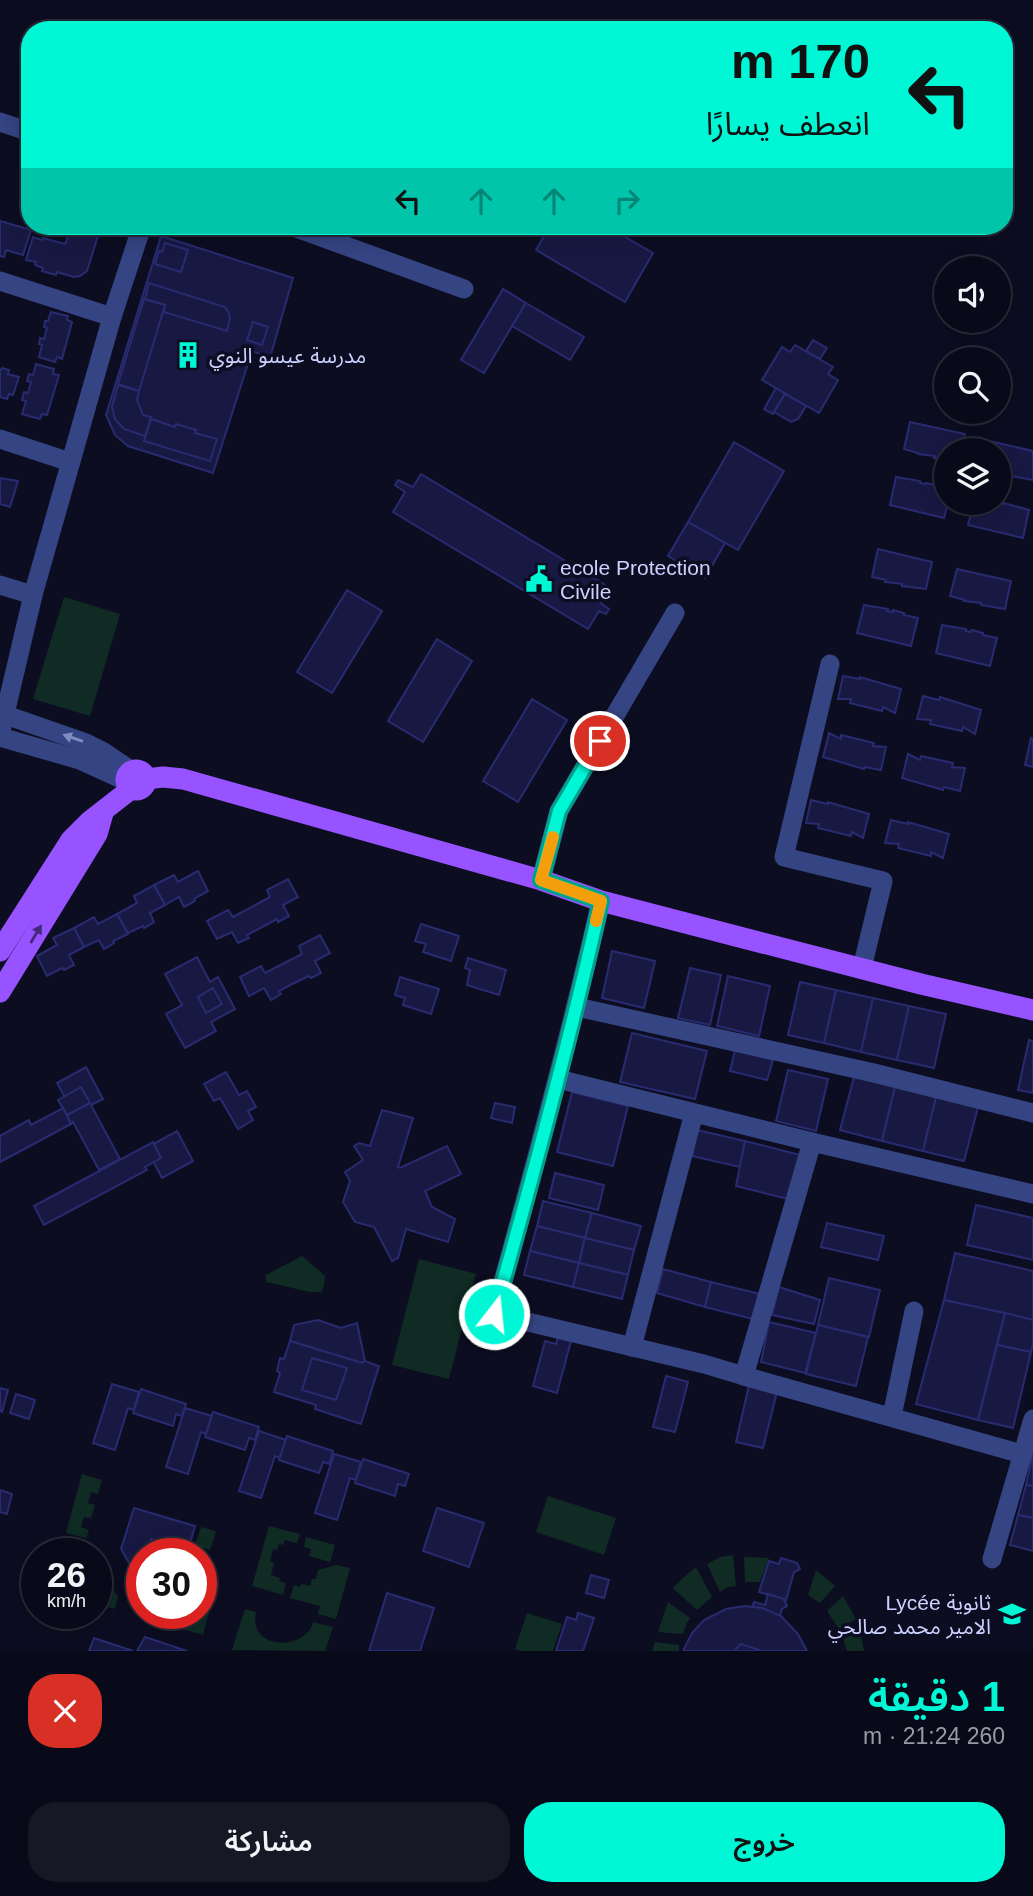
<!DOCTYPE html>
<html lang="ar">
<head>
<meta charset="utf-8">
<style>
  :root { --surface:#090a19; --page:#171826; --text:#f1f3f6; --muted:#999aa2; --line:#292b38; --accent:#00f7d6 }
  body { margin:0; font-family:Arial,"Noto Sans Arabic",sans-serif; background:var(--page); color:var(--text); direction:rtl; height:100vh; display:flex; flex-direction:column; font-size:26px; white-space:nowrap }
  * { box-sizing:border-box; margin:0 }
  p { font-size:23px; color:var(--muted) }
  .icon { flex:none; width:38px; height:38px; fill:none; stroke:currentColor; stroke-width:2; stroke-linecap:round; stroke-linejoin:round }
  .map { position:relative; height:1651px; overflow:hidden; direction:ltr }
  .drawer { display:flex; flex-direction:column; background:var(--surface); flex:1 }
  .drawer>* { flex:none }
  .hud { position:absolute; left:21px; top:21px; width:992px; height:214px; border-radius:28px; box-shadow:0 4px 18px #0003,0 0 0 2px var(--line); direction:rtl; background:#00f7d6; color:#111; overflow:hidden }
  .tools { position:absolute; left:934px; top:256px; display:grid; gap:14px }
  .tools a { display:grid; place-items:center; width:77px; height:77px; border-radius:50%; background:var(--surface); box-shadow:0 4px 18px #0003,0 0 0 2px var(--line); font-size:35px }
  .speed { position:absolute; left:21px; top:1538px; display:flex; gap:14px; font-size:35px; font-weight:700; text-align:center }
  .speed>* { display:grid; place-content:center; width:91px; height:91px; border-radius:50%; background:var(--surface); box-shadow:0 4px 18px #0003,0 0 0 2px var(--line); line-height:1 }
  .speed small { font-size:18px; font-weight:400 }
  .speed .limit { border:10px solid #d22; background:#fff; color:#111 }
  .pin { position:absolute; display:grid; place-items:center; width:60px; height:60px; color:#fff; margin:-30px; border:4px solid #fff; border-radius:50%; box-shadow:0 2px 7px #0007 }
  .me { position:absolute; width:77px; margin:-38px; rotate:16deg; stroke-linejoin:round; filter:drop-shadow(0 0 5px #0008) }
  .turn { display:flex; align-items:center; gap:24px; height:147px; padding:0 28px; font-size:32px }
  .turn .icon { width:91px; height:91px; stroke-width:2.5 }
  .turn b { display:block; font-size:49px; line-height:60px }
  .lanes { display:flex; align-items:center; height:66px; padding:0 28px; background:#0003; justify-content:center; gap:35px; direction:ltr }
  .lanes .off { opacity:.35 }
  .round { display:grid; place-items:center; flex:none; width:74px; height:74px; border-radius:28px; background:var(--page) }
  .head { display:flex; align-items:center; justify-content:space-between; height:119px; padding:0 28px }
  h1 { font-size:42px; font-weight:600; line-height:52px; color:var(--accent) }
  .button { display:flex; gap:14px; margin-top:auto; padding:14px 28px }
  .button a { flex:1; height:80px; border-radius:28px; background:var(--accent); color:#111; font-size:28px; font-weight:600; line-height:80px; text-align:center }
  .button a+a { background:var(--page); color:var(--text) }
  .map>svg:first-child { display:block }
  .green { fill:#0f2b24 }
  .building { fill:#171943; stroke:#282b70; stroke-width:2 }
  .lines { fill:none; stroke-linecap:round; stroke-linejoin:round }
  .minor { stroke:#354482; stroke-width:19 }
  .major { stroke:#9753ff; stroke-width:21 }
  .oneway { fill:#808bc0 }
  .oneway2 { fill:#44297a }
  .route-casing { stroke:#00a18b; stroke-width:18 }
  .route { stroke:#00f7d6; stroke-width:12 }
  .slow { stroke:#f59e0b; stroke-width:12 }
  .labels { text-anchor:middle; dominant-baseline:central; stroke-width:7; stroke-linejoin:round; paint-order:stroke }
  .poi-label { font-size:21px; fill:#ccd2ff; stroke:#0c0d21; text-anchor:start }
</style>
</head>
<body>
<div class="map">
<svg width="1033" height="1651" viewBox="0 0 1033 1651">
  <rect width="100%" height="100%" fill="#0c0d21"/>
  <g class="green">
    <polygon points="64,597 120,614 90,716 33,699"/>
    <polygon points="302,1256 325,1276 324,1286 321,1292 310,1292 266,1282 266,1275"/>
    <polygon points="419,1259 476,1274 449,1379 392,1365"/>
    <polygon points="82,1474 102,1480 98,1494 91,1492 88,1503 95,1505 91,1518 84,1517 81,1527 89,1530 86,1538 66,1533"/>
    <polygon points="548,1496 616,1518 604,1555 536,1532"/>
    <polygon points="269,1526 300,1534 297,1543 285,1540 283,1545 279,1544 277,1550 273,1549 270,1561 274,1563 271,1575 280,1578 279,1581 286,1583 283,1595 252,1586"/>
    <polygon points="201,1527 216,1531 210,1550 204,1548 201,1555 192,1554"/>
    <polygon points="306,1537 335,1545 330,1562 309,1556 311,1549 304,1547"/>
    <polygon points="733,1555 736,1586 728,1587 720,1592 707,1564 720,1557"/>
    <polygon points="744,1557 769,1558 760,1582 745,1582"/>
    <polygon points="336,1565 350,1568 336,1619 318,1614 320,1606 290,1598 294,1585 300,1587 301,1584 310,1586 312,1579 316,1579 318,1570"/>
    <polygon points="696,1567 712,1597 697,1610 673,1588 685,1576"/>
    <polygon points="816,1570 835,1586 820,1603 808,1595"/>
    <polygon points="96,1580 107,1582 118,1596 115,1609 96,1604"/>
    <polygon points="843,1596 856,1619 839,1629 827,1611"/>
    <polygon points="668,1602 690,1618 686,1625 683,1634 658,1632"/>
    <path d="M245,1609l11,3c-9,39 51,39 57,10l20,5 -8,24 -93,-1z"/>
    <polygon points="201,1610 209,1612 203,1635 152,1621 145,1614 201,1614"/>
    <polygon points="527,1613 562,1624 553,1651 521,1651 515,1649"/>
    <polygon points="860,1630 864,1651 847,1651 843,1638"/>
    <polygon points="655,1642 679,1645 679,1651 652,1651"/>
  </g>
  <g class="building">
    <polygon points="0,221 31,230 23,255 6,250 4,257 0,256"/>
    <polygon points="60,226 101,226 87,271 80,276 74,277 57,272 56,275 42,271 43,268 35,265 36,262 26,260 33,237 42,240 43,238 65,244 68,237 58,234"/>
    <polygon points="550,226 606,226 653,253 625,302 536,250"/>
    <polygon points="161,236 293,278 270,358 252,351 213,473 128,446 115,435 106,415"/>
    <polygon points="165,243 188,250 181,272 155,264 159,251 162,252"/>
    <polygon points="149,283 225,307 229,313 230,318 227,331 164,312 165,305 145,299"/>
    <polygon points="503,289 526,303 484,373 461,360"/>
    <polygon points="144,299 165,305 139,391 118,384"/>
    <polygon points="526,303 584,337 570,360 512,326"/>
    <polygon points="51,312 68,316 67,320 72,322 62,359 57,357 55,362 39,357 42,345 39,344 40,338 44,339 47,328 44,327 45,321 48,321"/>
    <polygon points="253,322 268,327 262,345 247,340"/>
    <polygon points="813,340 827,348 820,359 806,351"/>
    <polygon points="795,345 833,367 828,374 838,380 819,413 762,380 782,347 790,352"/>
    <polygon points="36,364 54,369 53,374 59,375 47,415 42,414 40,419 22,414 26,401 22,400 24,392 28,393 31,382 27,381 29,374 33,375"/>
    <polygon points="2,368 9,370 8,374 19,377 13,395 9,394 7,399 0,397 0,371"/>
    <polygon points="118,385 139,391 137,400 143,415 151,417 145,436 124,429 115,419 112,407"/>
    <polygon points="776,388 785,394 773,414 764,409"/>
    <polygon points="785,394 806,406 798,419 791,422 774,412"/>
    <polygon points="151,419 175,427 176,424 196,430 195,433 217,439 210,461 144,441"/>
    <polygon points="910,422 965,434 961,450 947,450 947,459 945,461 934,458 935,456 918,454 918,453 904,449"/>
    <polygon points="989,441 1033,451 1033,480 999,474 999,450 987,450"/>
    <polygon points="734,442 784,471 738,550 688,522"/>
    <polygon points="421,474 607,586 598,601 609,609 606,614 599,611 588,629 393,512 405,492 395,485 398,480 413,487"/>
    <polygon points="896,477 920,481 920,483 925,484 926,483 937,485 936,487 947,490 948,502 944,518 890,505"/>
    <polygon points="0,478 18,481 10,507 0,504"/>
    <polygon points="974,502 999,502 1004,504 1004,503 1029,510 1023,538 968,525"/>
    <polygon points="688,522 725,543 705,578 668,556"/>
    <polygon points="878,549 932,562 926,589 902,586 902,584 885,582 886,580 872,577"/>
    <polygon points="957,569 1011,581 1005,609 981,605 981,603 964,601 965,600 950,596"/>
    <polygon points="347,590 382,611 332,693 297,672"/>
    <polygon points="864,605 888,609 887,611 893,612 893,610 904,613 904,615 918,618 911,646 857,633"/>
    <polygon points="942,625 966,629 966,631 971,632 972,630 983,633 983,635 997,638 990,666 936,653"/>
    <polygon points="437,639 472,661 423,742 388,721"/>
    <polygon points="843,676 860,679 860,677 901,689 895,713 883,707 882,711 850,703 851,699 838,699"/>
    <polygon points="923,696 939,700 940,697 981,710 975,734 963,727 962,731 930,724 931,720 917,719"/>
    <polygon points="532,699 567,720 518,802 483,781"/>
    <polygon points="829,733 841,739 841,735 874,743 873,746 886,747 881,770 865,767 864,769 823,757"/>
    <polygon points="1031,738 1033,739 1033,767 1025,765"/>
    <polygon points="908,754 920,760 921,756 953,763 952,767 965,768 960,791 944,787 943,790 902,778"/>
    <polygon points="811,800 828,804 828,802 869,814 863,838 852,832 851,836 818,828 819,824 806,823"/>
    <polygon points="891,820 908,824 908,822 949,834 943,858 931,852 931,856 898,848 899,844 885,843"/>
    <polygon points="198,871 208,891 194,899 195,901 184,907 179,897 165,905 154,885 174,875 178,882"/>
    <polygon points="288,879 298,897 283,905 289,916 278,922 277,919 247,935 249,938 238,943 232,932 217,939 207,921 228,910 233,917 270,897 267,890"/>
    <polygon points="154,885 165,905 150,913 154,922 144,928 143,926 128,933 117,914 137,903 134,896"/>
    <polygon points="117,914 128,934 113,941 114,943 104,949 99,940 84,947 74,928 94,917 98,924"/>
    <polygon points="421,924 459,936 451,961 423,952 426,944 415,941"/>
    <polygon points="74,928 84,947 69,955 74,965 64,970 62,968 47,976 37,956 57,945 53,938"/>
    <polygon points="320,935 330,953 315,961 321,973 311,978 309,976 294,983 279,991 281,994 271,1000 264,988 249,996 240,977 261,966 265,973 302,954 299,946"/>
    <polygon points="612,951 655,961 644,1008 602,998"/>
    <polygon points="197,957 210,982 218,977 235,1009 211,1022 216,1031 185,1048 166,1014 182,1005 165,974"/>
    <polygon points="468,958 506,970 499,995 467,985 470,970 465,968"/>
    <polygon points="690,968 721,975 710,1025 678,1018"/>
    <polygon points="728,976 770,986 759,1036 717,1026"/>
    <polygon points="400,977 439,989 431,1014 403,1005 405,998 395,995"/>
    <polygon points="800,982 836,990 824,1043 788,1035"/>
    <polygon points="213,988 222,1004 206,1013 198,997"/>
    <polygon points="836,990 873,998 861,1052 824,1043"/>
    <polygon points="873,998 909,1006 897,1060 861,1052"/>
    <polygon points="909,1006 946,1014 934,1068 897,1060"/>
    <polygon points="632,1033 707,1051 695,1099 620,1082"/>
    <polygon points="1029,1040 1033,1041 1033,1093 1018,1090"/>
    <polygon points="735,1050 773,1060 767,1080 730,1071"/>
    <polygon points="86,1067 103,1099 91,1105 120,1159 99,1170 73,1122 71,1124 67,1115 73,1112 57,1083"/>
    <polygon points="788,1070 828,1079 816,1131 776,1121"/>
    <polygon points="226,1072 239,1095 247,1091 256,1107 248,1111 253,1120 238,1129 220,1098 214,1101 204,1084"/>
    <polygon points="854,1077 895,1087 882,1141 840,1130"/>
    <polygon points="81,1087 90,1103 67,1115 58,1100"/>
    <polygon points="895,1087 936,1097 923,1151 882,1141"/>
    <polygon points="572,1092 628,1106 613,1166 557,1152"/>
    <polygon points="936,1097 978,1107 964,1161 923,1151"/>
    <polygon points="495,1103 515,1107 512,1123 491,1118"/>
    <polygon points="63,1108 71,1124 0,1162 0,1136 29,1120 31,1125"/>
    <polygon points="382,1110 413,1118 398,1167 400,1168 447,1146 461,1174 425,1191 432,1207 455,1219 448,1242 406,1229 398,1258 392,1261 374,1227 355,1222 343,1202 350,1181 345,1172 363,1160 354,1146 359,1143 370,1146"/>
    <polygon points="697,1130 745,1141 740,1167 692,1156"/>
    <polygon points="177,1131 193,1161 162,1178 146,1148"/>
    <polygon points="745,1141 800,1155 788,1199 736,1186"/>
    <polygon points="153,1142 161,1158 145,1167 147,1170 44,1225 34,1206"/>
    <polygon points="555,1173 604,1185 598,1210 549,1198"/>
    <polygon points="543,1201 592,1213 585,1238 537,1226"/>
    <polygon points="976,1205 1033,1218 1033,1260 967,1245"/>
    <polygon points="592,1213 641,1226 634,1250 585,1238"/>
    <polygon points="827,1223 884,1236 878,1260 821,1247"/>
    <polygon points="537,1226 585,1238 579,1263 530,1251"/>
    <polygon points="585,1238 634,1250 628,1275 579,1263"/>
    <polygon points="530,1251 579,1263 573,1287 524,1275"/>
    <polygon points="955,1253 1033,1271 1033,1320 944,1300"/>
    <polygon points="579,1263 628,1275 622,1299 573,1287"/>
    <polygon points="663,1269 711,1282 705,1307 657,1293"/>
    <polygon points="829,1278 880,1290 869,1337 818,1325"/>
    <polygon points="711,1282 760,1294 753,1319 705,1307"/>
    <polygon points="779,1287 820,1300 814,1324 772,1315"/>
    <polygon points="944,1300 1005,1313 978,1420 916,1404"/>
    <polygon points="1005,1313 1033,1320 1033,1344 1031,1352 997,1345"/>
    <polygon points="318,1320 341,1328 357,1323 365,1361 362,1363 290,1341 294,1325"/>
    <polygon points="769,1322 816,1333 805,1373 761,1362"/>
    <polygon points="818,1325 868,1337 856,1386 806,1374"/>
    <polygon points="558,1337 571,1341 557,1393 533,1386 545,1341 556,1344"/>
    <polygon points="290,1341 362,1363 365,1361 379,1366 361,1424 315,1409 316,1405 274,1392 280,1373 277,1371 280,1358 284,1359"/>
    <polygon points="997,1345 1031,1352 1013,1428 978,1420"/>
    <polygon points="312,1358 347,1368 336,1400 302,1390"/>
    <polygon points="666,1376 688,1382 675,1432 653,1427"/>
    <polygon points="112,1384 139,1392 134,1410 128,1408 115,1450 93,1443"/>
    <polygon points="749,1385 777,1392 763,1448 736,1442"/>
    <polygon points="0,1388 8,1390 2,1412 0,1411"/>
    <polygon points="141,1389 186,1404 182,1416 176,1414 173,1426 133,1413"/>
    <polygon points="16,1394 35,1400 29,1419 10,1413"/>
    <polygon points="185,1408 212,1416 206,1434 201,1432 188,1474 166,1467"/>
    <polygon points="213,1412 259,1427 255,1440 249,1438 245,1450 205,1437"/>
    <polygon points="259,1431 286,1440 280,1458 275,1456 261,1498 239,1491"/>
    <polygon points="287,1436 333,1451 329,1464 323,1462 319,1473 279,1460"/>
    <polygon points="334,1454 361,1462 356,1480 350,1478 337,1520 315,1513"/>
    <polygon points="1033,1454 1033,1486 1026,1485"/>
    <polygon points="363,1459 409,1474 405,1486 398,1484 395,1496 355,1483"/>
    <polygon points="1026,1485 1033,1486 1033,1518 1018,1515"/>
    <polygon points="0,1490 12,1494 7,1514 0,1512"/>
    <polygon points="134,1508 195,1526 187,1554 164,1554 167,1544 151,1539 148,1551 158,1554 142,1554 142,1580 138,1579 121,1549"/>
    <polygon points="437,1508 484,1523 469,1567 423,1551"/>
    <polygon points="1018,1515 1033,1518 1033,1551 1010,1545"/>
    <polygon points="781,1558 797,1563 800,1569 794,1572 786,1600 759,1592 769,1561 779,1564"/>
    <polygon points="591,1575 609,1580 604,1598 586,1593"/>
    <polygon points="387,1593 434,1608 420,1651 369,1651"/>
    <polygon points="768,1594 784,1599 787,1606 782,1609 769,1651 741,1645 754,1602 765,1605"/>
    <polygon points="745,1606 762,1608 781,1616 798,1634 807,1651 683,1651 692,1633 704,1620 726,1609"/>
    <polygon points="578,1613 594,1618 583,1651 556,1651 567,1617 576,1620"/>
    <polygon points="145,1637 187,1651 137,1651"/>
    <polygon points="94,1638 133,1651 89,1651"/>
    <polygon points="741,1644 762,1651 734,1651"/>
  </g>
  <g class="lines">
    <g class="minor">
      <polyline points="0,122 30,132"/>
      <polyline points="291,226 464,289"/>
      <polyline points="0,281 112,317"/>
      <polyline points="0,439 70,462"/>
      <polyline points="0,585 33,595"/>
      <polyline points="830,664 784,857 883,881 862,968"/>
      <polyline points="0,713 86,743 104,752 132,771"/>
      <polyline points="0,735 33,595 112,317 142,226"/>
      <polyline points="0,737 80,760 126,781"/>
      <polyline points="541,880 559,811 675,613"/>
      <path d="M601,901c-32,139 -69,276 -107,413l210,50 40,12"/>
      <polyline points="577,1007 874,1073 1033,1113"/>
      <polyline points="558,1079 812,1142"/>
      <polyline points="632,1347 694,1113"/>
      <polyline points="892,1416 914,1311"/>
      <polyline points="1022,1454 744,1376 812,1142 1033,1194"/>
      <polyline points="992,1559 1033,1419"/>
    </g>
    <g class="major">
      <circle cx="136" cy="780" r="10"/>
      <polyline points="146,779 163,777 183,779 541,880 601,901 921,984 1033,1010"/>
      <polyline points="0,951 71,840 90,821 131,789"/>
      <polyline points="0,992 97,834 103,813"/>
    </g>
  </g>
  <defs><path id="oneway-solid" d="M-6-.8H1V-3.2L6.5 0L1 3.2V.8H-6Z" transform="scale(1.75)"/></defs>
  <use class="oneway" href="#oneway-solid" transform="translate(73 738) rotate(-161)"/>
  <use class="oneway2" href="#oneway-solid" transform="translate(36 934) rotate(-59)"/>
  <g class="lines">
    <defs>
      <path id="route" d="M494,1314c39,-137 76,-274 107,-413l-60,-21 18,-69 41,-70"/>
    </defs>
    <use href="#route" class="route-casing"/>
    <use href="#route" class="route"/>
    <polyline class="slow" points="553,837 541,880 601,901 596,921"/>
  </g>
  <defs>
    <symbol id="building-bare" viewBox="-9 -9 18 18"><path d="M-4-6H4V6H1V3H-1V6H-4ZM-2.5-4.3h1.7v1.8h-1.7ZM.8-4.3h1.7v1.8H.8ZM-2.5-1h1.7V.8h-1.7ZM.8-1h1.7V.8H.8Z" fill="#00f7d6" stroke="#0c0d21" stroke-width="2.5" paint-order="stroke"/></symbol>
    <symbol id="civic-bare" viewBox="-9 -9 18 18"><path d="M-.6-6.5H3V-4.5H.6V-3L4-1V1h2V6H-6V1h2V-1L-.6-3ZM-1.2 2.5V6h2.4V2.5Z" fill="#00f7d6" stroke="#0c0d21" stroke-width="2.5" paint-order="stroke"/></symbol>
    <symbol id="school-bare" viewBox="-9 -9 18 18"><path d="M0-5L7-2L0 1L-7-2ZM-4 1L0 2.5L4 1V4Q0 6-4 4Z" fill="#00f7d6" stroke="#0c0d21" stroke-width="2.5" paint-order="stroke"/></symbol>
  </defs>
  <g fill-rule="evenodd">
    <use href="#building-bare" x="169" y="336" width="38" height="38"/>
    <use href="#civic-bare" x="520" y="560" width="38" height="38"/>
    <use href="#school-bare" x="993" y="1595" width="38" height="38"/>
  </g>
  <g class="labels">
    <g class="poi-label">
      <text x="209" y="355">مدرسة عيسو النوي</text>
      <text x="560" y="567">ecole Protection<tspan x="560" dy="24">Civile</tspan></text>
      <text x="991" y="1602" text-anchor="end">Lycée ثانوية<tspan x="991" dy="24">الامير محمد صالحي</tspan></text>
    </g>
  </g>
</svg>
<div class="tools">
<a><svg class="icon" aria-label="sound" viewBox="0 0 24 24"><path d="M4 9h4l5-4v14l-5-4H4zM17 9q2 3 0 6"/></svg></a>
<a><svg class="icon" aria-label="search" viewBox="0 0 24 24"><circle cx="10" cy="10" r="6"/><path d="M15 15l6 6"/></svg></a>
<a><svg class="icon" aria-label="layers" viewBox="0 0 24 24"><path d="M12 4l9 5-9 5-9-5zM3 14l9 5 9-5"/></svg></a>
</div>
<div class="speed"><div>26<small>km/h</small></div><div class="limit">30</div></div>
<div class="pin" style="left:600px;top:741px;background:#d93025"><svg class="icon" aria-label="arrive" viewBox="0 0 24 24"><path d="M6 21V4h12l-3 4 3 4H6"/></svg></div>
<svg class="me" style="left:494px;top:1314px" viewBox="-20 -20 40 40"><circle r="17" fill="#00f7d6" stroke="#fff" stroke-width="3"/><path d="M0-11L8 9 0 5-8 9z" fill="#fff"/></svg>
<div class="hud">
<div class="turn"><svg class="icon" aria-label="left" viewBox="0 0 24 24"><path d="M17 20v-9H6M10 6l-5 5 5 5"/></svg><div><b>170 m</b>انعطف يسارًا</div></div>
<div class="lanes"><svg class="icon" aria-label="left" viewBox="0 0 24 24"><path d="M17 20v-9H6M10 6l-5 5 5 5"/></svg><svg class="icon off" aria-label="ahead" viewBox="0 0 24 24"><path d="M12 20V5M6 11l6-6 6 6"/></svg><svg class="icon off" aria-label="ahead" viewBox="0 0 24 24"><path d="M12 20V5M6 11l6-6 6 6"/></svg><svg class="icon off" aria-label="right" viewBox="0 0 24 24"><path d="M7 20v-9h11M14 6l5 5-5 5"/></svg></div>
</div>
</div>
<section class="drawer">
<div class="head"><div><h1>1 دقيقة</h1><p>260 m · 21:24</p></div><a class="round" style="background:#d93025;color:#fff"><svg class="icon" aria-label="close" viewBox="0 0 24 24"><path d="M6 6l12 12M18 6L6 18"/></svg></a></div>
<div class="button"><a>خروج</a><a>مشاركة</a></div>
</section>
</body>
</html>
